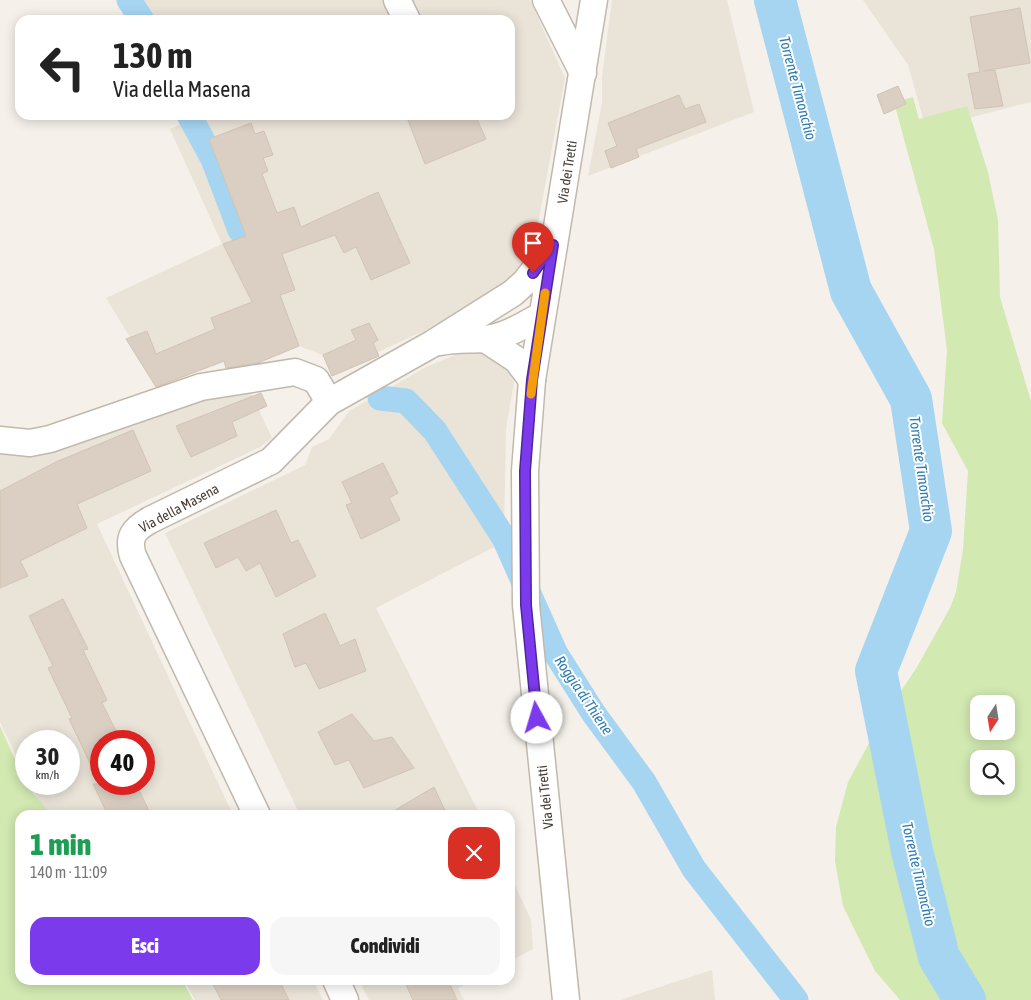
<!DOCTYPE html>
<html lang="it">
<head>
<meta charset="utf-8">
<style>
  :root { --surface:#fff; --page:#f6f6f6; --text:#222; --muted:#767676; --accent:#7c3aed }
  body { margin:0; font-family:"Asap Condensed",sans-serif; background:var(--page); color:var(--text); height:100vh; display:flex; flex-direction:column; font-size:19px; white-space:nowrap }
  * { box-sizing:border-box; margin:0 }
  p { font-size:16px; color:var(--muted) }
  .icon { flex:none; width:28px; height:28px; fill:none; stroke:currentColor; stroke-width:2; stroke-linecap:round; stroke-linejoin:round }
  .map { position:relative; flex:1; overflow:hidden }
  .drawer { position:absolute; left:15px; top:810px; width:500px; height:175px; display:flex; flex-direction:column; background:var(--surface); border-radius:15px; box-shadow:0 2px 12px #0003 }
  .drawer>* { flex:none }
  .hud { position:absolute; left:15px; top:15px; width:500px; height:105px; border-radius:15px; box-shadow:0 2px 12px #0003; background:#fff; color:var(--text); overflow:hidden }
  .needle { width:32px; rotate:192deg }
  .buttons { position:absolute; left:970px; top:695px; display:grid; gap:10px }
  .buttons a { display:grid; place-items:center; width:45px; height:45px; border-radius:10px; background:var(--surface); box-shadow:0 2px 12px #0003; font-size:25px }
  .speed { position:absolute; left:15px; top:730px; display:flex; gap:10px; font-size:25px; font-weight:700; text-align:center }
  .speed>* { display:grid; place-content:center; width:65px; height:65px; border-radius:50%; background:var(--surface); box-shadow:0 2px 12px #0003; line-height:1 }
  .speed small { font-size:12px; font-weight:400 }
  .speed .limit { border:8px solid #d22; background:#fff; color:#111 }
  .pin { position:absolute; display:grid; place-items:center; width:42px; height:42px; color:#fff; margin:-51px -21px; border-radius:50% 50% 50% 0; rotate:-45deg; box-shadow:0 0 5px #0007 }
  .pin .icon { rotate:45deg }
  .me { position:absolute; width:55px; margin:-28px; rotate:354deg; stroke-linejoin:round; filter:drop-shadow(0 0 4px #0008) }
  .turn { display:flex; align-items:center; gap:18px; height:105px; padding:0 15px; font-size:22px }
  .turn .icon { width:65px; height:65px; stroke-width:2.5 }
  .turn b { display:block; font-size:35px; line-height:42px }
  .round { display:grid; place-items:center; flex:none; width:52px; height:52px; border-radius:15px; background:var(--page) }
  .overview { display:flex; align-items:center; justify-content:space-between; height:85px; padding:0 15px }
  h1 { font-size:30px; font-weight:800; line-height:38px; color:#1e9e55 }
  .action { display:flex; gap:10px; margin-top:auto; padding:10px 15px }
  .action a { flex:1; height:58px; border-radius:15px; background:var(--accent); color:#fff; font-size:20px; font-weight:800; line-height:58px; text-align:center }
  .action a+a { background:var(--page); color:var(--text) }
  .map>svg:first-child { display:block }
  .residential { fill:#e9e3d8; fill-rule:evenodd }
  .green { fill:#d2e9b2; fill-rule:evenodd }
  .lines { fill:none; stroke-linecap:round; stroke-linejoin:round }
  .canal { stroke:#a6d5f2; stroke-width:25 }
  .river { stroke:#a6d5f2; stroke-width:42 }
  .building { fill:#dacfc2; stroke:#d2c4b2 }
  .minor-casing { stroke:#c1b9ac; stroke-width:29 }
  .minor { stroke:#fff; stroke-width:26 }
  .route-casing { stroke:#51269a; stroke-width:12 }
  .route { stroke:#7c3aed; stroke-width:9 }
  .slow { stroke:#f59e0b; stroke-width:9 }
  .labels { text-anchor:middle; dominant-baseline:central; stroke-width:4; stroke-linejoin:round; paint-order:stroke }
  .street-label { font-size:14px; fill:#494137; stroke:#fff }
  .water-label { font-size:15px; font-style:italic; fill:#2d7caf; stroke:#fff }
</style>
</head>
<body>
<div class="map">
<svg width="1031" height="1000" viewBox="0 0 1031 1000">
  <rect width="100%" height="100%" fill="#f5f1ea"/>
  <g class="residential">
    <polygon points="136,0 530,0 565,78 536,234 526,257 512,278 485,303 378,352 379,356 332,376 323,355 299,346 228,374 224,362 156,387 126,339 130,337 106,298 222,244 170,129 202,115 510,115 510,20 148,20"/>
    <polygon points="612,0 727,0 754,112 588,176 602,103 602,77"/>
    <polygon points="863,0 1031,0 1031,102 926,129 908,65"/>
    <polygon points="462,352 481,353 493,357 510,373 514,382 506,429 504,535 494,547 376,608 480,815 300,815 165,533 305,465 312,447 329,439 349,411 426,367"/>
    <path d="M251,393l21,45 -12,9 -163,77 136,291h-183l-11,-14 -9,-17h39v-43h-43v35l-26,-54v-270l196,-52zM101,741h43v43h-43z"/>
    <polygon points="510,875 531,920 533,949 510,961"/>
    <polygon points="712,970 715,1000 622,1000 626,998"/>
    <polygon points="184,980 313,980 323,1000 195,1000"/>
    <polygon points="359,980 474,980 458,988 464,1000 369,1000"/>
  </g>
  <g class="green">
    <path d="M913,97l6,22 48,-13 21,66 10,48 2,77 31,104v599h-131l-25,-29 -32,-65 -8,-45 1,-34 12,-45 33,-61 36,-54 33,-59 6,-16 7,-43 5,-78 -26,-48 5,-73 -13,-101 -40,-147zM979,704h27v27h-27zM979,759h27v27h-27z"/>
    <polygon points="0,726 26,784 51,815 20,815 20,980 182,980 193,1000 0,1000"/>
  </g>
  <g class="lines">
    <g class="canal">
      <polyline points="129,0 142,20"/>
      <polyline points="189,115 213,159 240,230"/>
      <polyline points="380,398 406,401 435,431 504,538 556,654 594,714 644,782 694,869 796,1000"/>
    </g>
    <polyline class="river" points="775,0 851,291 911,399 931,531 876,671 912,851 939,957 965,1000"/>
  </g>
  <g class="building">
    <polygon points="1020,8 1030,63 983,71 995,70 1003,106 975,109 968,74 980,72 970,17"/>
    <polygon points="898,86 906,104 884,114 877,95"/>
    <polygon points="679,95 685,109 699,104 706,122 636,149 639,157 611,168 605,151 617,146 608,123"/>
    <polygon points="406,115 475,115 486,139 425,164"/>
    <polygon points="251,123 255,134 264,131 273,155 263,158 268,171 262,174 277,213 294,207 301,227 378,192 410,263 371,280 356,247 344,253 335,235 282,254 295,290 280,295 299,346 258,363 226,368 224,361 156,387 126,339 147,331 156,354 215,329 211,318 252,302 223,244 246,236 209,139"/>
    <polygon points="369,323 378,340 373,343 379,356 332,376 323,355 356,340 351,330"/>
    <polygon points="261,393 267,406 232,422 237,436 191,457 176,426"/>
    <polygon points="133,430 151,471 77,504 87,528 20,561 28,576 0,588 0,491 56,462"/>
    <polygon points="383,463 398,493 389,498 400,520 361,539 346,505 352,503 342,482"/>
    <polygon points="276,510 291,543 298,540 316,576 276,597 260,563 246,571 238,557 216,568 204,543"/>
    <polygon points="63,599 88,649 83,650 107,700 102,703 121,741 101,741 101,784 136,784 151,815 108,815 93,784 100,784 69,719 72,718 48,668 53,666 29,616"/>
    <polygon points="325,613 340,646 355,639 366,671 319,689 306,663 295,667 283,634"/>
    <polygon points="352,714 374,741 392,737 414,768 364,788 349,760 335,765 318,732"/>
    <polygon points="434,787 447,815 387,815"/>
    <polygon points="211,980 279,980 289,1000 221,1000"/>
    <polygon points="404,980 448,980 457,1000 413,1000"/>
  </g>
  <g class="lines">
    <defs>
      <g id="minor">
        <polyline points="397,0 407,20"/>
        <polyline points="546,0 583,73"/>
        <polyline points="485,339 517,360 532,380"/>
        <path d="M440,342c15,-3 28,-2 43,-3 21,-1 41,-14 59,-24"/>
        <polyline points="0,440 30,443 50,439 201,387 295,372 316,380 329,402"/>
        <path d="M257,815l-124,-259c-6,-19 1,-27 17,-36l121,-59 58,-59 103,-58 81,-51 12,-11 27,-34"/>
        <polyline points="336,980 345,1000"/>
        <polyline points="566,1000 526,605 525,471 532,380 594,0"/>
      </g>
    </defs>
    <use href="#minor" class="minor-casing"/>
    <use href="#minor" class="minor"/>
  </g>
  <g class="lines">
    <defs>
      <polyline id="route" points="533,273 553,245 532,380 525,471 526,605 537,718"/>
    </defs>
    <use href="#route" class="route-casing"/>
    <use href="#route" class="route"/>
    <polyline class="slow" points="531,394 545,293"/>
  </g>
  <g class="labels">
    <g class="street-label">
      <text transform="translate(567 172) rotate(-81)">Via dei Tretti</text>
      <text transform="translate(179 508) rotate(-28)">Via della Masena</text>
      <text transform="translate(545 797) rotate(-96)">Via dei Tretti</text>
    </g>
    <g class="water-label">
      <text transform="translate(798 88) rotate(75)">Torrente Timonchio</text>
      <text transform="translate(922 469) rotate(82)">Torrente Timonchio</text>
      <text transform="translate(584 695) rotate(56)">Roggia di Thiene</text>
      <text transform="translate(919 874) rotate(77)">Torrente Timonchio</text>
    </g>
  </g>
</svg>
<div class="buttons">
<a><svg class="needle" viewBox="-14 -14 28 28"><path d="M0-13l5 13h-10z" fill="#e53935"/><path d="M0 13l5-13h-10z" fill="#767676"/></svg></a>
<a><svg class="icon" aria-label="search" viewBox="0 0 24 24"><circle cx="10" cy="10" r="6"/><path d="M15 15l6 6"/></svg></a>
</div>
<div class="speed"><div>30<small>km/h</small></div><div class="limit">40</div></div>
<div class="pin" style="left:533px;top:273px;background:#d93025"><svg class="icon" aria-label="arrive" viewBox="0 0 24 24"><path d="M6 21V4h12l-3 4 3 4H6"/></svg></div>
<svg class="me" style="left:537px;top:718px" viewBox="-20 -20 40 40"><circle r="19" fill="#fff"/><path d="M0-13L10 11 0 6-10 11z" fill="#7c3aed"/></svg>
<div class="hud">
<div class="turn"><svg class="icon" aria-label="left" viewBox="0 0 24 24"><path d="M17 20v-9H6M10 6l-5 5 5 5"/></svg><div><b>130 m</b>Via della Masena</div></div>
</div>
<section class="drawer">
<div class="overview"><div><h1>1 min</h1><p>140 m · 11:09</p></div><a class="round" style="background:#d93025;color:#fff"><svg class="icon" aria-label="close" viewBox="0 0 24 24"><path d="M6 6l12 12M18 6L6 18"/></svg></a></div>
<div class="action"><a>Esci</a><a>Condividi</a></div>
</section>
</div>
</body>
</html>
